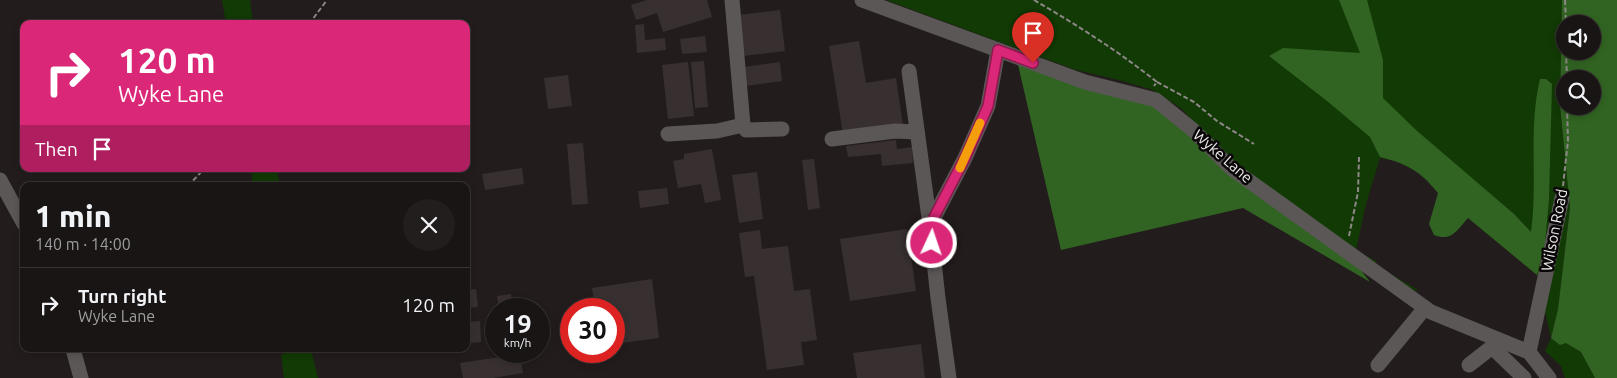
<!DOCTYPE html>
<html lang="en">
<head>
<meta charset="utf-8">
<style>
  :root { --surface:#1a1515; --page:#231e1e; --text:#f1f3f6; --muted:#9f9fa0; --line:#383434 }
  body { margin:0; font-family:Ubuntu,sans-serif; background:var(--page); color:var(--text); height:100vh; display:flex; flex-direction:column; font-size:19px; white-space:nowrap }
  * { box-sizing:border-box; margin:0 }
  p { font-size:16px; color:var(--muted) }
  .icon { flex:none; width:28px; height:28px; fill:none; stroke:currentColor; stroke-width:2; stroke-linecap:round; stroke-linejoin:round }
  .map { position:relative; flex:1; overflow:hidden }
  .sheet { position:absolute; left:20px; top:182px; width:450px; height:170px; display:flex; flex-direction:column; background:var(--surface); border-radius:10px; box-shadow:0 2px 8px #0003,0 0 0 1px var(--line) }
  .sheet>* { flex:none }
  .hud { position:absolute; left:20px; top:20px; width:450px; height:152px; border-radius:10px; box-shadow:0 2px 8px #0003,0 0 0 1px var(--line); background:#db2777; color:#fff; overflow:hidden }
  .tools { position:absolute; left:1556px; top:15px; display:grid; gap:10px }
  .tools a { display:grid; place-items:center; width:45px; height:45px; border-radius:50%; background:var(--surface); box-shadow:0 2px 8px #0003,0 0 0 1px var(--line); font-size:25px }
  .speed { position:absolute; left:485px; top:298px; display:flex; gap:10px; font-size:25px; font-weight:700; text-align:center }
  .speed>* { display:grid; place-content:center; width:65px; height:65px; border-radius:50%; background:var(--surface); box-shadow:0 2px 8px #0003,0 0 0 1px var(--line); line-height:1 }
  .speed small { font-size:12px; font-weight:400 }
  .speed .limit { border:8px solid #d22; background:#fff; color:#111 }
  .pin { position:absolute; display:grid; place-items:center; width:42px; height:42px; color:#fff; margin:-51px -21px; border-radius:50% 50% 50% 0; rotate:-45deg; box-shadow:0 0 5px #0007 }
  .pin .icon { rotate:45deg }
  .me { position:absolute; width:55px; margin:-28px; rotate:3deg; stroke-linejoin:round; filter:drop-shadow(0 0 4px #0008) }
  .turn { display:flex; align-items:center; gap:18px; height:105px; padding:0 15px; font-size:22px }
  .turn .icon { width:65px; height:65px; stroke-width:2.5 }
  .turn b { display:block; font-size:35px; line-height:42px }
  .then { display:flex; align-items:center; height:48px; padding:0 15px; background:#0003; gap:10px; font-size:19px }
  .round { display:grid; place-items:center; flex:none; width:52px; height:52px; border-radius:26px; background:var(--page) }
  .head { display:flex; align-items:center; justify-content:space-between; height:85px; padding:0 15px }
  h1 { font-size:30px; font-weight:800; line-height:38px }
  ul { padding:0; list-style:none }
  li { display:flex; align-items:center; gap:15px; height:75px; padding:0 15px; border-top:1px solid var(--line) }
  li div { flex:1 }
  li b { display:block; font-size:19px }
  li em { font-style:normal }
  .map>svg:first-child { display:block }
  .green { fill:#123a05 }
  .forest { fill:#316422; fill-rule:evenodd }
  .building { fill:#383030 }
  .lines { fill:none; stroke-linecap:round; stroke-linejoin:round }
  .path { stroke:#8d8787; stroke-width:2; stroke-dasharray:5 2.5; stroke-linecap:butt }
  .minor { stroke:#5b5757; stroke-width:15 }
  .route-casing { stroke:#8e194d; stroke-width:12 }
  .route { stroke:#db2777; stroke-width:9 }
  .slow { stroke:#f59e0b; stroke-width:9 }
  .labels { text-anchor:middle; dominant-baseline:central; stroke-width:5; stroke-linejoin:round; paint-order:stroke }
  .street-label { font-size:15px; fill:#f1ecec; stroke:#0a0708 }
</style>
</head>
<body>
<div class="map">
<svg width="1617" height="378" viewBox="0 0 1617 378">
  <rect width="100%" height="100%" fill="#231c1c"/>
  <g class="green">
    <polygon points="222,0 250,0 253,24 226,24"/>
    <polygon points="886,0 1562,0 1560,105 1570,208 1558,309 1551,338 1566,343 1581,352 1595,378 1565,378 1561,366 1545,351 1551,338 1537,275 1438,193 1423,175 1397,161 1380,158 1366,204 1356,250 1376,261 1375,265 1418,290 1416,291 1407,287 1248,183 1182,109 1153,90 1119,80 1076,70"/>
    <polygon points="251,169 277,169 280,186 253,186"/>
    <polygon points="293,349 311,349 318,378 284,378 281,355"/>
  </g>
  <g class="forest">
    <path d="M1339,0h28l16,60v38l33,32 98,84 17,18c7,-51 -3,-103 9,-153h6l6,5 -3,115 -4,44 -8,32 -69,-57c-11,12 -16,24 -34,17l-5,-11 9,-31c-18,-22 -30,-29 -58,-36l-10,-20 -43,-36 -58,-45 14,-8 77,5z"/>
    <path d="M1562,0h55v378h-22l-14,-26 -15,-9 -6,2 -9,-7 7,-29 12,-101 -10,-103zM1565,24h27v27h-27zM1565,79h27v27h-27z"/>
    <polygon points="1016,56 1156,100 1346,251 1370,282 1243,208 1061,250"/>
  </g>
  <g class="building">
    <polygon points="647,0 707,0 712,17 663,32 657,13 636,20 631,5"/>
    <polygon points="780,10 785,51 744,56 738,15"/>
    <polygon points="644,24 645,40 665,38 666,50 637,53 635,25"/>
    <polygon points="705,36 707,52 682,54 680,39"/>
    <polygon points="859,41 866,83 896,78 903,125 843,134 829,46"/>
    <polygon points="704,61 708,107 695,108 691,62"/>
    <polygon points="688,62 694,116 668,119 662,65"/>
    <polygon points="780,62 782,81 745,86 743,67"/>
    <polygon points="568,75 572,106 548,109 544,78"/>
    <polygon points="896,140 897,149 912,147 913,163 882,166 881,154 848,157 846,146"/>
    <polygon points="583,143 588,204 572,205 567,144"/>
    <polygon points="712,149 721,200 705,203 701,184 678,188 673,161 684,159 684,154"/>
    <polygon points="814,159 820,208 808,210 802,160"/>
    <polygon points="522,168 524,184 485,190 482,174"/>
    <polygon points="757,172 763,219 739,223 732,175"/>
    <polygon points="667,188 669,204 640,208 638,191"/>
    <polygon points="907,229 916,291 850,301 840,239"/>
    <polygon points="760,230 762,249 788,246 794,291 810,289 817,340 801,342 804,365 767,370 754,276 745,277 739,233"/>
    <polygon points="652,279 659,338 614,344 614,309 595,309 592,288"/>
    <polygon points="476,289 478,307 466,308 466,290"/>
    <polygon points="511,294 513,309 499,309 497,296"/>
    <polygon points="480,321 481,342 471,343 471,337 466,337 466,322"/>
    <polygon points="921,344 925,378 857,378 853,353"/>
    <polygon points="506,351 519,351 523,373 493,378 463,378 460,363 507,356"/>
  </g>
  <g class="lines">
    <g class="path">
      <path d="M1034,0c43,25 84,51 123,82l-3,4"/>
      <polyline points="1565,0 1566,24"/>
      <polyline points="309,24 327,0"/>
      <polyline points="1566,51 1567,79"/>
      <polyline points="1157,82 1194,102 1217,121 1254,144"/>
      <polyline points="188,186 204,169"/>
      <polyline points="1563,186 1568,141 1567,106"/>
      <polyline points="1349,236 1358,192 1359,157"/>
    </g>
    <g class="minor">
      <polyline points="732,0 743,125 746,130 782,129"/>
      <polyline points="862,0 1085,82 1156,100 1193,130 1231,168 1431,312 1529,352 1549,378"/>
      <polyline points="909,71 930,225"/>
      <polyline points="668,134 717,131 743,125"/>
      <polyline points="832,139 895,131 917,132"/>
      <polyline points="0,180 24,224"/>
      <polyline points="1492,347 1524,378"/>
      <polyline points="73,349 81,378"/>
      <polyline points="1529,352 1562,198"/>
      <polyline points="1378,365 1425,308"/>
      <polyline points="1469,365 1492,347 1495,339"/>
      <polyline points="949,378 938,298 930,225 965,158 988,106 998,50"/>
    </g>
  </g>
  <g class="lines">
    <defs>
      <polyline id="route" points="932,243 930,225 965,158 988,106 998,50 1033,63"/>
    </defs>
    <use href="#route" class="route-casing"/>
    <use href="#route" class="route"/>
    <polyline class="slow" points="960,168 980,123"/>
  </g>
  <g class="labels">
    <g class="street-label">
      <text transform="translate(1223 156) rotate(41)">Wyke Lane</text>
      <text transform="translate(1554 230) rotate(-79)">Wilson Road</text>
    </g>
  </g>
</svg>
<div class="tools">
<a><svg class="icon" aria-label="sound" viewBox="0 0 24 24"><path d="M4 9h4l5-4v14l-5-4H4zM17 9q2 3 0 6"/></svg></a>
<a><svg class="icon" aria-label="search" viewBox="0 0 24 24"><circle cx="10" cy="10" r="6"/><path d="M15 15l6 6"/></svg></a>
</div>
<div class="speed"><div>19<small>km/h</small></div><div class="limit">30</div></div>
<div class="pin" style="left:1033px;top:63px;background:#d93025"><svg class="icon" aria-label="arrive" viewBox="0 0 24 24"><path d="M6 21V4h12l-3 4 3 4H6"/></svg></div>
<svg class="me" style="left:932px;top:243px" viewBox="-20 -20 40 40"><circle r="17" fill="#db2777" stroke="#fff" stroke-width="3"/><path d="M0-11L8 9 0 5-8 9z" fill="#fff"/></svg>
<div class="hud">
<div class="turn"><svg class="icon" aria-label="right" viewBox="0 0 24 24"><path d="M7 20v-9h11M14 6l5 5-5 5"/></svg><div><b>120 m</b>Wyke Lane</div></div>
<div class="then">Then<svg class="icon" aria-label="arrive" viewBox="0 0 24 24"><path d="M6 21V4h12l-3 4 3 4H6"/></svg></div>
</div>
<section class="sheet">
<div class="head"><div><h1>1 min</h1><p>140 m · 14:00</p></div><a class="round"><svg class="icon" aria-label="close" viewBox="0 0 24 24"><path d="M6 6l12 12M18 6L6 18"/></svg></a></div>
<ul>
<li><svg class="icon" aria-label="right" viewBox="0 0 24 24"><path d="M7 20v-9h11M14 6l5 5-5 5"/></svg><div><b>Turn right</b><p>Wyke Lane</p></div><em>120 m</em></li>
</ul>
</section>
</div>
</body>
</html>
